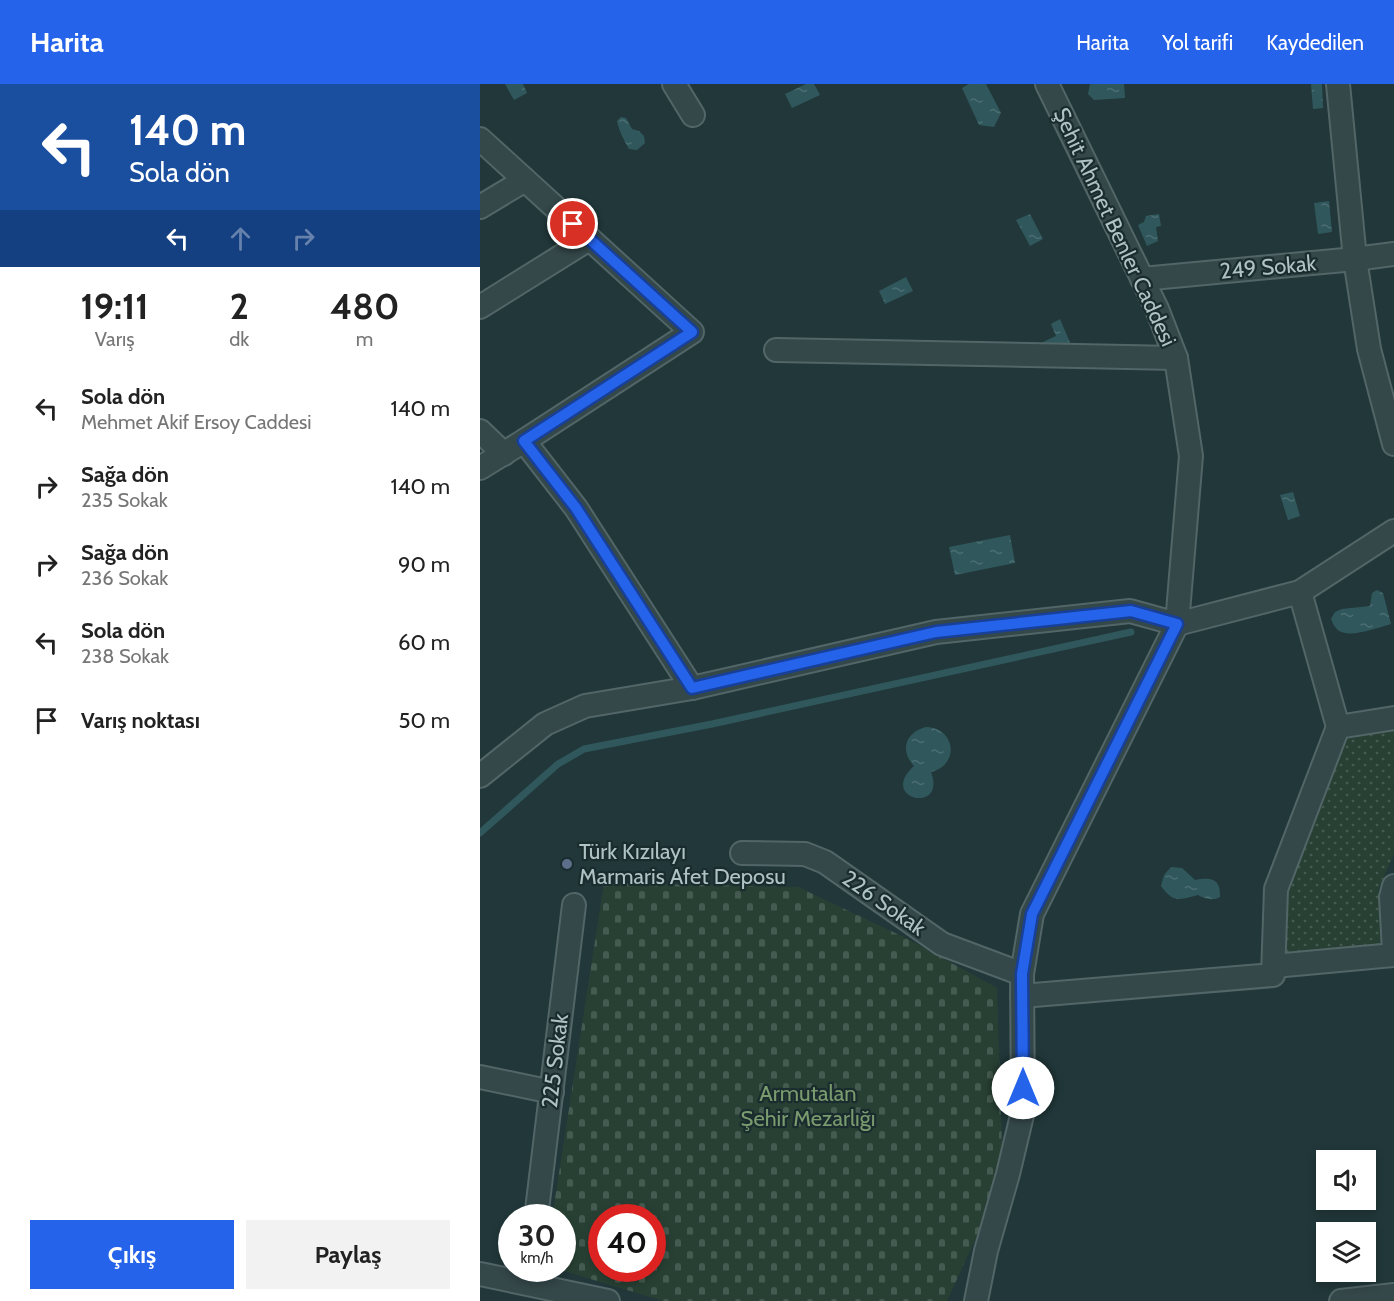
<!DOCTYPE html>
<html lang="tr">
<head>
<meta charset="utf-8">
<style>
  :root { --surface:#fff; --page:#f2f2f2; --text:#222; --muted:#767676; --accent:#2563eb }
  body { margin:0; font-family:Cabin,sans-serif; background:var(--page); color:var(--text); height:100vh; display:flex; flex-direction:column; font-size:22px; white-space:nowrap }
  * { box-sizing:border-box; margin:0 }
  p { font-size:20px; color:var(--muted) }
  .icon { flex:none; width:33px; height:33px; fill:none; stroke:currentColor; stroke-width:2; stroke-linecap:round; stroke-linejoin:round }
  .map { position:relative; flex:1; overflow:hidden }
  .side { display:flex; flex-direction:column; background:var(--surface); width:480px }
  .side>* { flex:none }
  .hud { background:#1a4fa0; color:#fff; overflow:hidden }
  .buttons { position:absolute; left:836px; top:1066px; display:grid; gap:12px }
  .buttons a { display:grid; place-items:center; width:60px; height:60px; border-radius:0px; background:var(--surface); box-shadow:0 3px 9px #0003; font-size:30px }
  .speed { position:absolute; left:18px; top:1120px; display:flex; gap:12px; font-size:30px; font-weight:700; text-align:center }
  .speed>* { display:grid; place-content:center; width:78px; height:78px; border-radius:50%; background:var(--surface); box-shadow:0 3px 9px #0003; line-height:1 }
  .speed small { font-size:15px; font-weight:400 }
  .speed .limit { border:9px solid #d22; background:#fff; color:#111 }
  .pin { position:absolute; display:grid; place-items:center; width:51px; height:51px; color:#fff; margin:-26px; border:3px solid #fff; border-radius:50%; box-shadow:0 2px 6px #0007 }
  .me { position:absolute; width:66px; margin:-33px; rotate:0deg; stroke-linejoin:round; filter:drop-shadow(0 0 4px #0008) }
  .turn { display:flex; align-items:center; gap:21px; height:126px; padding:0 30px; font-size:27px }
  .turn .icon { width:78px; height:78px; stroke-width:2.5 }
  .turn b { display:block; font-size:42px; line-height:51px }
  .lanes { display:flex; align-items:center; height:57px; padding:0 30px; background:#0003; justify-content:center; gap:30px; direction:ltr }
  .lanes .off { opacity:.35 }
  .eta { display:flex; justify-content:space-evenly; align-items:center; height:102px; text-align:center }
  .eta b { font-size:36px; font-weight:700; line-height:42px }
  .cta { display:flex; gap:12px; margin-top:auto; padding:12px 30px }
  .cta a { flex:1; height:69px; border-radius:0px; background:var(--accent); color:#fff; font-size:24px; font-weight:700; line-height:69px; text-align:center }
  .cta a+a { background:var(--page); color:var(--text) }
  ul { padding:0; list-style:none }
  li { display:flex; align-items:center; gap:18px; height:78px; padding:0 30px }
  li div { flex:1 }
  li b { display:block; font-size:22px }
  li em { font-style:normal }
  header { display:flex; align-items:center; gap:36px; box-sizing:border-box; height:84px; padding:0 30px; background:var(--accent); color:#fff }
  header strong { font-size:28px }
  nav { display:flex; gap:33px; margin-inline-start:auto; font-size:21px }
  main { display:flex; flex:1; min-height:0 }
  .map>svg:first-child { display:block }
  .cemetery { fill:url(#cemetery-stones); fill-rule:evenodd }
  .park { fill:url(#park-dots) }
  .water { fill:url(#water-ripples) }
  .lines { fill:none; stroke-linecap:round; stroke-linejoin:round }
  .stream { stroke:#30585c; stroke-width:7 }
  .minor-casing { stroke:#526567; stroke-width:26 }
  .minor { stroke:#344749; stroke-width:22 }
  .route-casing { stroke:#184099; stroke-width:15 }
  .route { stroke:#2563eb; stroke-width:10 }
  .service-dot { fill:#5c6f8a; stroke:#1a2c2e; stroke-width:2 }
  .labels { text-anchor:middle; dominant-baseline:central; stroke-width:4.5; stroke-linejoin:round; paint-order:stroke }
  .street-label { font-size:22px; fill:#afc3c6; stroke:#1a2c2e }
  .poi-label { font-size:22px; fill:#afc3c6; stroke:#1a2c2e; text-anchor:start }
  .park-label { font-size:22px; fill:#7a9b6e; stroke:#1a2c2e }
</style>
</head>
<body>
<header>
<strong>Harita</strong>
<nav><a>Harita</a><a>Yol tarifi</a><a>Kaydedilen</a></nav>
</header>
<main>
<section class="side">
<div class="hud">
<div class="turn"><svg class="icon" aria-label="left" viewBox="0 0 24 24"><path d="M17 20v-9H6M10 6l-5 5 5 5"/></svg><div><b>140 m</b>Sola dön</div></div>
<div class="lanes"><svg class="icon" aria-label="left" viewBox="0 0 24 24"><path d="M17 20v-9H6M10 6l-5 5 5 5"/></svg><svg class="icon off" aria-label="ahead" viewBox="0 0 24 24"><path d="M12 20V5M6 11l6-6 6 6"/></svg><svg class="icon off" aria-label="right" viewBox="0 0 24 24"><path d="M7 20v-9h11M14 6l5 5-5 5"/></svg></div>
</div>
<div class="eta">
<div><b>19:11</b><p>Varış</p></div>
<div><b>2</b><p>dk</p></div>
<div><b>480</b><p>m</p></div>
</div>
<ul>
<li><svg class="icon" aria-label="left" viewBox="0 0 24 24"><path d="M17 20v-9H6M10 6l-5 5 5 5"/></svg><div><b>Sola dön</b><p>Mehmet Akif Ersoy Caddesi</p></div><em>140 m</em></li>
<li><svg class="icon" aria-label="right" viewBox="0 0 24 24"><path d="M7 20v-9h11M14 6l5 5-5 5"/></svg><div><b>Sağa dön</b><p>235 Sokak</p></div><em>140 m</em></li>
<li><svg class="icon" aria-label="right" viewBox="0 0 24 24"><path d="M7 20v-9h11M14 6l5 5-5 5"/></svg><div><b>Sağa dön</b><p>236 Sokak</p></div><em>90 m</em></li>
<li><svg class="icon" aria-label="left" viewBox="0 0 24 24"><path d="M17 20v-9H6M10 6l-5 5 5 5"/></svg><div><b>Sola dön</b><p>238 Sokak</p></div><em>60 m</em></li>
<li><svg class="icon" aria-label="arrive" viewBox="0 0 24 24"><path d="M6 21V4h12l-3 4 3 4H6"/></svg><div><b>Varış noktası</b></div><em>50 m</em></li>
</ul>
<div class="cta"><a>Çıkış</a><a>Paylaş</a></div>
</section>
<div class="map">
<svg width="914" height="1217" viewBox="0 0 914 1217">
  <defs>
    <pattern id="cemetery-stones" width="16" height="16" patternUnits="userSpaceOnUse" patternTransform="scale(1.5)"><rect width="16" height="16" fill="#284034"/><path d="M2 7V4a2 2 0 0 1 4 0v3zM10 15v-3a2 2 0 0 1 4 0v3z" fill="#455a50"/></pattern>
    <pattern id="park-dots" width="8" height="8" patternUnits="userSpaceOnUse" patternTransform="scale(1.5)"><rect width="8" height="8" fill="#284034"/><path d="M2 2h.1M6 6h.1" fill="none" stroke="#455a50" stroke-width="1.8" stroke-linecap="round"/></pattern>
    <pattern id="water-ripples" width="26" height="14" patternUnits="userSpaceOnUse" patternTransform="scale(1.5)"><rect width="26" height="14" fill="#30585c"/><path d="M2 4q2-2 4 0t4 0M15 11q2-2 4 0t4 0" fill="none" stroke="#4b6e72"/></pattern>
  </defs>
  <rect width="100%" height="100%" fill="#213739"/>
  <path class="cemetery" d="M124,799l194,4 110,52 89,49 6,191 -56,122h-284l-105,-32h4v-51h-10zM122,1134h50v51h-50z"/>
  <polygon class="park" points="914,646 914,770 898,806 902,863 800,876 805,807 861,656"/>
  <g class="water">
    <polygon points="25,0 43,0 47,9 34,16"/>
    <polygon points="326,0 334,0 340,11 312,24 305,10"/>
    <polygon points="489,0 506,0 521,29 514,43 499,41 482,4"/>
    <polygon points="610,0 644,0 645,14 614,16 608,10"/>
    <polygon points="831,0 842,0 843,24 833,25"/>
    <path d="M141,33l5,1 6,11 7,2 5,5 1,7 -8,7 -8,-1c-5,-9 -10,-18 -12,-28z"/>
    <polygon points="849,117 852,148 838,150 834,119"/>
    <polygon points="550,130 563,155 550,162 536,136"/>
    <polygon points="679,130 681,142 676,143 678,157 667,162 658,141 664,138 666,132"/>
    <polygon points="426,193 433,207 405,220 399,207"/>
    <polygon points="580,235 591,261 559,270 563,258 576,252 571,240"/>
    <polygon points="813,408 820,432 808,436 800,411"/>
    <polygon points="530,451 535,479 475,491 469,463"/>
    <path d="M897,506l6,3 8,31c-14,4 -40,14 -52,7 -4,-3 -6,-7 -8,-12l4,-7 7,-3 28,-3 2,-13z"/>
    <path d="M446,643c30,1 34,38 5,45 16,43 -54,27 -17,-6 -15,-16 -8,-34 12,-39z"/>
    <path d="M691,783l11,1 13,12c15,-3 26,-2 25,17 -8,4 -15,2 -22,-2 -19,5 -25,8 -37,-9l3,-11z"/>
  </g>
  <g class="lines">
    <polyline class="stream" points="0,749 78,680 104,665 232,640 651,548"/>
    <defs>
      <g id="minor">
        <polyline points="194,0 213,31"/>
        <polyline points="858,0 875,175 889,265 914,360"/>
        <polyline points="0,55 212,248 44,357 0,384"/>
        <polyline points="0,123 45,96"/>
        <polyline points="662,195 875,175 914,170"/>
        <polyline points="0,223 109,155"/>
        <polyline points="296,266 696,274"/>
        <polyline points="0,347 24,370"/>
        <polyline points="44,357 96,424 212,604"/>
        <polyline points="820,508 858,643 914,634"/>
        <polyline points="0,692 65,640 105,622 212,604 456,548 650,527 697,540 820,508 914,447"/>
        <polyline points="262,769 325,770 345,778 462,860 542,890"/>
        <polyline points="914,802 911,813 914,867"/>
        <polyline points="794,882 914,871"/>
        <polyline points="542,912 793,891 796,805 858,643"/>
        <polyline points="0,993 72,1008"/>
        <polyline points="56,1134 94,821"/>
        <polyline points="0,1190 128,1217"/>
        <polyline points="496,1217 506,1167 528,1090 543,1027 542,890 552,830 697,540 711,372 696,274 677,225 567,0"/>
        <polyline points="861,1217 914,1211"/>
      </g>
    </defs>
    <use href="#minor" class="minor-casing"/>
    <use href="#minor" class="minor"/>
  </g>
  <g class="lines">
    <defs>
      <polyline id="route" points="93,140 212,248 44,357 96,424 212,604 456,548 651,527 697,540 552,830 542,890 543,1004"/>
    </defs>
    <use href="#route" class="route-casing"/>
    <use href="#route" class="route"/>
  </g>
  <circle class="service-dot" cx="87" cy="780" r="6"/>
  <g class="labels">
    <g class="street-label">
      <text transform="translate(635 143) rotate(65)">Şehit Ahmet Benler Caddesi</text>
      <text transform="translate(788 183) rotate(-5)">249 Sokak</text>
      <text transform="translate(404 819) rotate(35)">226 Sokak</text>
      <text transform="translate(75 977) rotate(-83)">225 Sokak</text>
    </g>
    <g class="poi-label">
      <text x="99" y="767">Türk Kızılayı<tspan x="99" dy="25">Marmaris Afet Deposu</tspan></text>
    </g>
    <g class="park-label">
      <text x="328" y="1009">Armutalan<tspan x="328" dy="25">Şehir Mezarlığı</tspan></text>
    </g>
  </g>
</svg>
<div class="buttons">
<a><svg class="icon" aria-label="sound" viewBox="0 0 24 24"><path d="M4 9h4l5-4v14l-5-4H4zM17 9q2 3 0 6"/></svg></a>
<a><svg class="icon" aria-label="layers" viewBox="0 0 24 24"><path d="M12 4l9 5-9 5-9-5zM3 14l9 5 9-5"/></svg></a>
</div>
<div class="speed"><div>30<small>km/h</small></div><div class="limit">40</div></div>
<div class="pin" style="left:93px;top:140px;background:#d93025"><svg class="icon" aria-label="arrive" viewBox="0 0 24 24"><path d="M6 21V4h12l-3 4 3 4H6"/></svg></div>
<svg class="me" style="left:543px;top:1004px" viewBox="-20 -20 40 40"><circle r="19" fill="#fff"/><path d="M0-13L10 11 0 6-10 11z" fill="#2563eb"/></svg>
</div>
</main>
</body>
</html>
